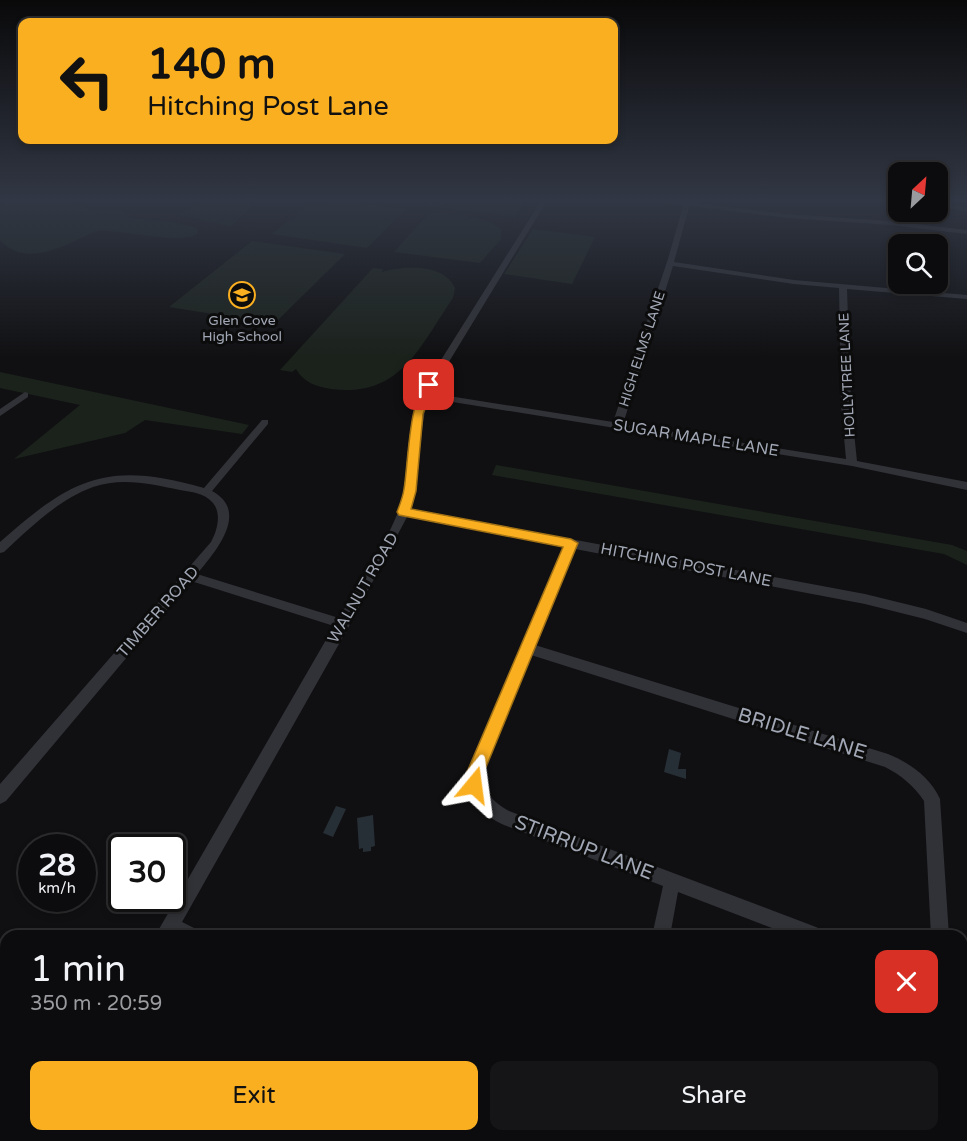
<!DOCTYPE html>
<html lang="en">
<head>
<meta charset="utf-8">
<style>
  :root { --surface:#0c0c0e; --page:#151517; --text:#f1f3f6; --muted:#9a9b9e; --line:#2c2c2e; --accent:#faaf21 }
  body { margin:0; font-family:"Varela Round",sans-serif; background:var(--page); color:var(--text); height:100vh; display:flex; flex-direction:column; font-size:22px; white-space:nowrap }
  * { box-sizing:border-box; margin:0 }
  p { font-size:20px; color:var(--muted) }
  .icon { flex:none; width:33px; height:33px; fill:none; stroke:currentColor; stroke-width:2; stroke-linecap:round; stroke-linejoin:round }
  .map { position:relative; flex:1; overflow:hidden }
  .panel { position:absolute; left:0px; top:930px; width:968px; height:212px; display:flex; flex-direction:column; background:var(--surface); border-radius:18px 18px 0 0; box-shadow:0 3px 9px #0003,0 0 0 2px var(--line) }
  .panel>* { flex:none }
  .hud { position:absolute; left:18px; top:18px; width:600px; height:126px; border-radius:12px; box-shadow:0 3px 9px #0003,0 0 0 2px var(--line); background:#faaf21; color:#111; overflow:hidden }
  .needle { width:39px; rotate:26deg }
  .buttons { position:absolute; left:888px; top:162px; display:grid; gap:12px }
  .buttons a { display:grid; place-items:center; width:60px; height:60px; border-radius:12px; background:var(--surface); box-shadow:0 3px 9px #0003,0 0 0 2px var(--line); font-size:30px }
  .speed { position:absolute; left:18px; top:834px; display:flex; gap:12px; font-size:30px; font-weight:700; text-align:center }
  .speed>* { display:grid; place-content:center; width:78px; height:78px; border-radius:50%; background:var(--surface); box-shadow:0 3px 9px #0003,0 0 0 2px var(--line); line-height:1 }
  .speed small { font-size:15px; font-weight:400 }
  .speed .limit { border:3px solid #111; border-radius:9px; background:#fff; color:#111 }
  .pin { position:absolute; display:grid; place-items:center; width:51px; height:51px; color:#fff; margin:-26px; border-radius:12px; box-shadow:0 3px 9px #0006 }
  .me { position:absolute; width:66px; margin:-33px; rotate:16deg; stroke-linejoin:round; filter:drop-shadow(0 0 4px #0008) }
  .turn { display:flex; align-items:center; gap:21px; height:126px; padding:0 30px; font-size:27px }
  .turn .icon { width:78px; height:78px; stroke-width:2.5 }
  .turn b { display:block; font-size:42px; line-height:51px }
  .round { display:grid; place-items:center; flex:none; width:63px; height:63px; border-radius:12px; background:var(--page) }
  .overview { display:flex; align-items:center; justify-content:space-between; height:102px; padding:0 30px }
  h1 { font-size:36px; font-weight:600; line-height:45px }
  .cta { display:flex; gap:12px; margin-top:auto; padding:12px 30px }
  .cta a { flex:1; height:69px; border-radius:12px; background:var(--accent); color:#111; font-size:24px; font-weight:600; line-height:69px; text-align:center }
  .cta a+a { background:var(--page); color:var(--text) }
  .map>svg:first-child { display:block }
  .green { fill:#1b221c }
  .water { fill:#272f36 }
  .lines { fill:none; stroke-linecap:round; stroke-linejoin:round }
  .minor { fill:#313237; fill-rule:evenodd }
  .tertiary { fill:#313237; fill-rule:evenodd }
  .route { fill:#faaf21; stroke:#a27215; stroke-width:1.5 }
  .labels { text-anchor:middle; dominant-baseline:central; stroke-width:6; stroke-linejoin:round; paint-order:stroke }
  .far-poi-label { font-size:14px; fill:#a1a7b4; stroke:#0c0c0d }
  .far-street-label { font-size:14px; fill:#a1a7b4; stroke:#0c0c0d }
  .street-label { font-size:16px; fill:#a1a7b4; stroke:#0c0c0d }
  .near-street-label { font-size:20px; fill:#a1a7b4; stroke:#0c0c0d }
</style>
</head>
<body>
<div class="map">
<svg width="967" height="1141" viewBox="0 0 967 1141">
  <rect width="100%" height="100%" fill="#101012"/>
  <g class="green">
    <path d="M15,199l46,1 26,9 36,2 8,7 38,3 28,7 1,5c-16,13 -77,-4 -100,-2 -7,1 -12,5 -17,7 -27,13 -58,27 -81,2v-34z"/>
    <polygon points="208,199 239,199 251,204 251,207 231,226 178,215"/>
    <polygon points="435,199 526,199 515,217 431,206 430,204"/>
    <polygon points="340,201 406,209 367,248 272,234 307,206"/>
    <path d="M430,212c23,3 52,2 71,17v10l-21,24 -86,-11z"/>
    <polygon points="533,229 595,237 572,284 504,274"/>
    <polygon points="252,241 345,254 274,324 169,307"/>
    <path d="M373,268l10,1 -1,3c21,-6 62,-9 73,16l-2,10c-34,49 -52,100 -122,91 -14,-2 -28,-7 -35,-20l-4,3 -12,-2z"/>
    <polygon points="0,372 249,425 242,434 145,420 125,433 14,459 80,405 0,388"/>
    <polygon points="496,465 952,545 967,551 967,565 944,554 492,475"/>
  </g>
  <g class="water">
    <polygon points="669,749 681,753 678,769 686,769 686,779 664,772"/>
    <polygon points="336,806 346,809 333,837 323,833"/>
    <polygon points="373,815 375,846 371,847 371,851 363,852 363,848 359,849 357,818"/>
  </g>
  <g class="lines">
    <g class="minor">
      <path d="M542,199h6l-118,194 183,29 55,-163 16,-56 3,-2 3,2 -16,59 120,18 173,15v4l-120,-10 4,115 6,57 110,21v8l-115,-24 -424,-68c-10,37 -6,76 -18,111l455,85 61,15 41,14v10l-42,-14 -60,-15 -290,-55 -40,96 353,109c22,9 42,23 52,45l9,137h-18l-7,-135c-10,-15 -23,-26 -39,-34l-354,-112 -47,117c-1,20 8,29 25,39l307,116 6,3 3,6h-32l-115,-44 -8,44h-18l11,-50 -159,-61c-23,-10 -37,-28 -36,-53l96,-226 -157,-29 -59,111 -166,294 16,8 3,6h-46l179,-310 -143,-45 -185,220 -6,3v-20l211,-242c6,-11 11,-28 2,-39 -8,-10 -22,-11 -33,-13 -29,-6 -58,-13 -87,-3 -35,13 -62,40 -89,65l-4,1v-11c72,-64 107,-82 204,-54l58,-68h6v4l-56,67c39,21 2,62 -15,83l142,44c20,-35 53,-82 63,-118 10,-33 7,-70 17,-105zM673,266l121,18 45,4 2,116 5,55 -223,-35z"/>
      <polygon points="938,201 967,208 967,212 938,205"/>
      <polygon points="25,392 28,393 28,397 0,416 0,409"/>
      <polygon points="962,983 967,985 967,1003 962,1001"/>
      <polygon points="39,1136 60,1136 58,1141 36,1141"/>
      <polygon points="370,1136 390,1136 389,1141 367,1141"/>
      <polygon points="590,1136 634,1136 634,1141 592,1141"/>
    </g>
    <g class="tertiary">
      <polygon points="0,199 7,199 0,202"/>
      <polygon points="644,199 662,199 788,214 890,221 967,230 967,234 890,225 788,218 647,201"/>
    </g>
  </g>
  <linearGradient id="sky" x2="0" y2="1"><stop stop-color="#09090a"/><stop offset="0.56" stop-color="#313744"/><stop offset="1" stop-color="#313744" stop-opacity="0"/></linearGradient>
  <rect width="967" height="358" fill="url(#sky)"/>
  <path class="route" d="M429,382l6,3 -12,29 -7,77 -5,18 160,30 7,4 -94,229 -4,19 -6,3 -6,-3 -3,-6 2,-13 96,-225 -164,-32 -2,-3c3,-8 6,-15 7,-23 4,-21 5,-99 25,-107z"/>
  <defs>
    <symbol id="school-ring" viewBox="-11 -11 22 22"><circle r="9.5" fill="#0c0c0d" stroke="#faaf21" stroke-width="1.5"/><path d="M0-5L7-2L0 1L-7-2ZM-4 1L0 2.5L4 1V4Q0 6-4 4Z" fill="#faaf21"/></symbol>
  </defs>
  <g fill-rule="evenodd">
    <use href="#school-ring" x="227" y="280" width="30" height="30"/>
  </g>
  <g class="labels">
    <g class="far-poi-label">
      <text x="242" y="320">Glen Cove<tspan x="242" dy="16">High School</tspan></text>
    </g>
    <g class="far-street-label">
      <text transform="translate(642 349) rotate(-72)">HIGH ELMS LANE</text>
      <text transform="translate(847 375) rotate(-93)">HOLLYTREE LANE</text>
    </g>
    <g class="street-label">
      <text transform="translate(696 438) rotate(9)">SUGAR MAPLE LANE</text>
      <text transform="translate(686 565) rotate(11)">HITCHING POST LANE</text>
      <text transform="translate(363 588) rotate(-60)">WALNUT ROAD</text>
      <text transform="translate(158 612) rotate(-49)">TIMBER ROAD</text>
    </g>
    <g class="near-street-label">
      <text transform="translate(802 734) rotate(17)">BRIDLE LANE</text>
      <text transform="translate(584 848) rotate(21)">STIRRUP LANE</text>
    </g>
  </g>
</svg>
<div class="buttons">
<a><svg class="needle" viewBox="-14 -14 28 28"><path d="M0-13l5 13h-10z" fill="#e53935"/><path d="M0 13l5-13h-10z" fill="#9a9b9e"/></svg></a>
<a><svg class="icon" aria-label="search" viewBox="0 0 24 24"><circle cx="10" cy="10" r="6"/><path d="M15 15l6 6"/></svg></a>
</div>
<div class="speed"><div>28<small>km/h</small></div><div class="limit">30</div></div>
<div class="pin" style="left:429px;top:385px;background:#d93025"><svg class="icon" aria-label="arrive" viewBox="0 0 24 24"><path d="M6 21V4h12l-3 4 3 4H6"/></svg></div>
<svg class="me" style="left:474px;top:785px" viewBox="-20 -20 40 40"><path d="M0-17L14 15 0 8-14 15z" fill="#faaf21" stroke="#fff" stroke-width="4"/></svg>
<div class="hud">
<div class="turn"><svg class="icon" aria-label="left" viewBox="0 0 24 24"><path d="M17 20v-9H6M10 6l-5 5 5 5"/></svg><div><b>140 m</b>Hitching Post Lane</div></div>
</div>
<section class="panel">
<div class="overview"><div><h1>1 min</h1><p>350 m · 20:59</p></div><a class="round" style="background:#d93025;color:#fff"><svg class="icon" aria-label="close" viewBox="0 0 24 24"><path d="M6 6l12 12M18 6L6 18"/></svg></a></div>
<div class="cta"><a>Exit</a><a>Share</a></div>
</section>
</div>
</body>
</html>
